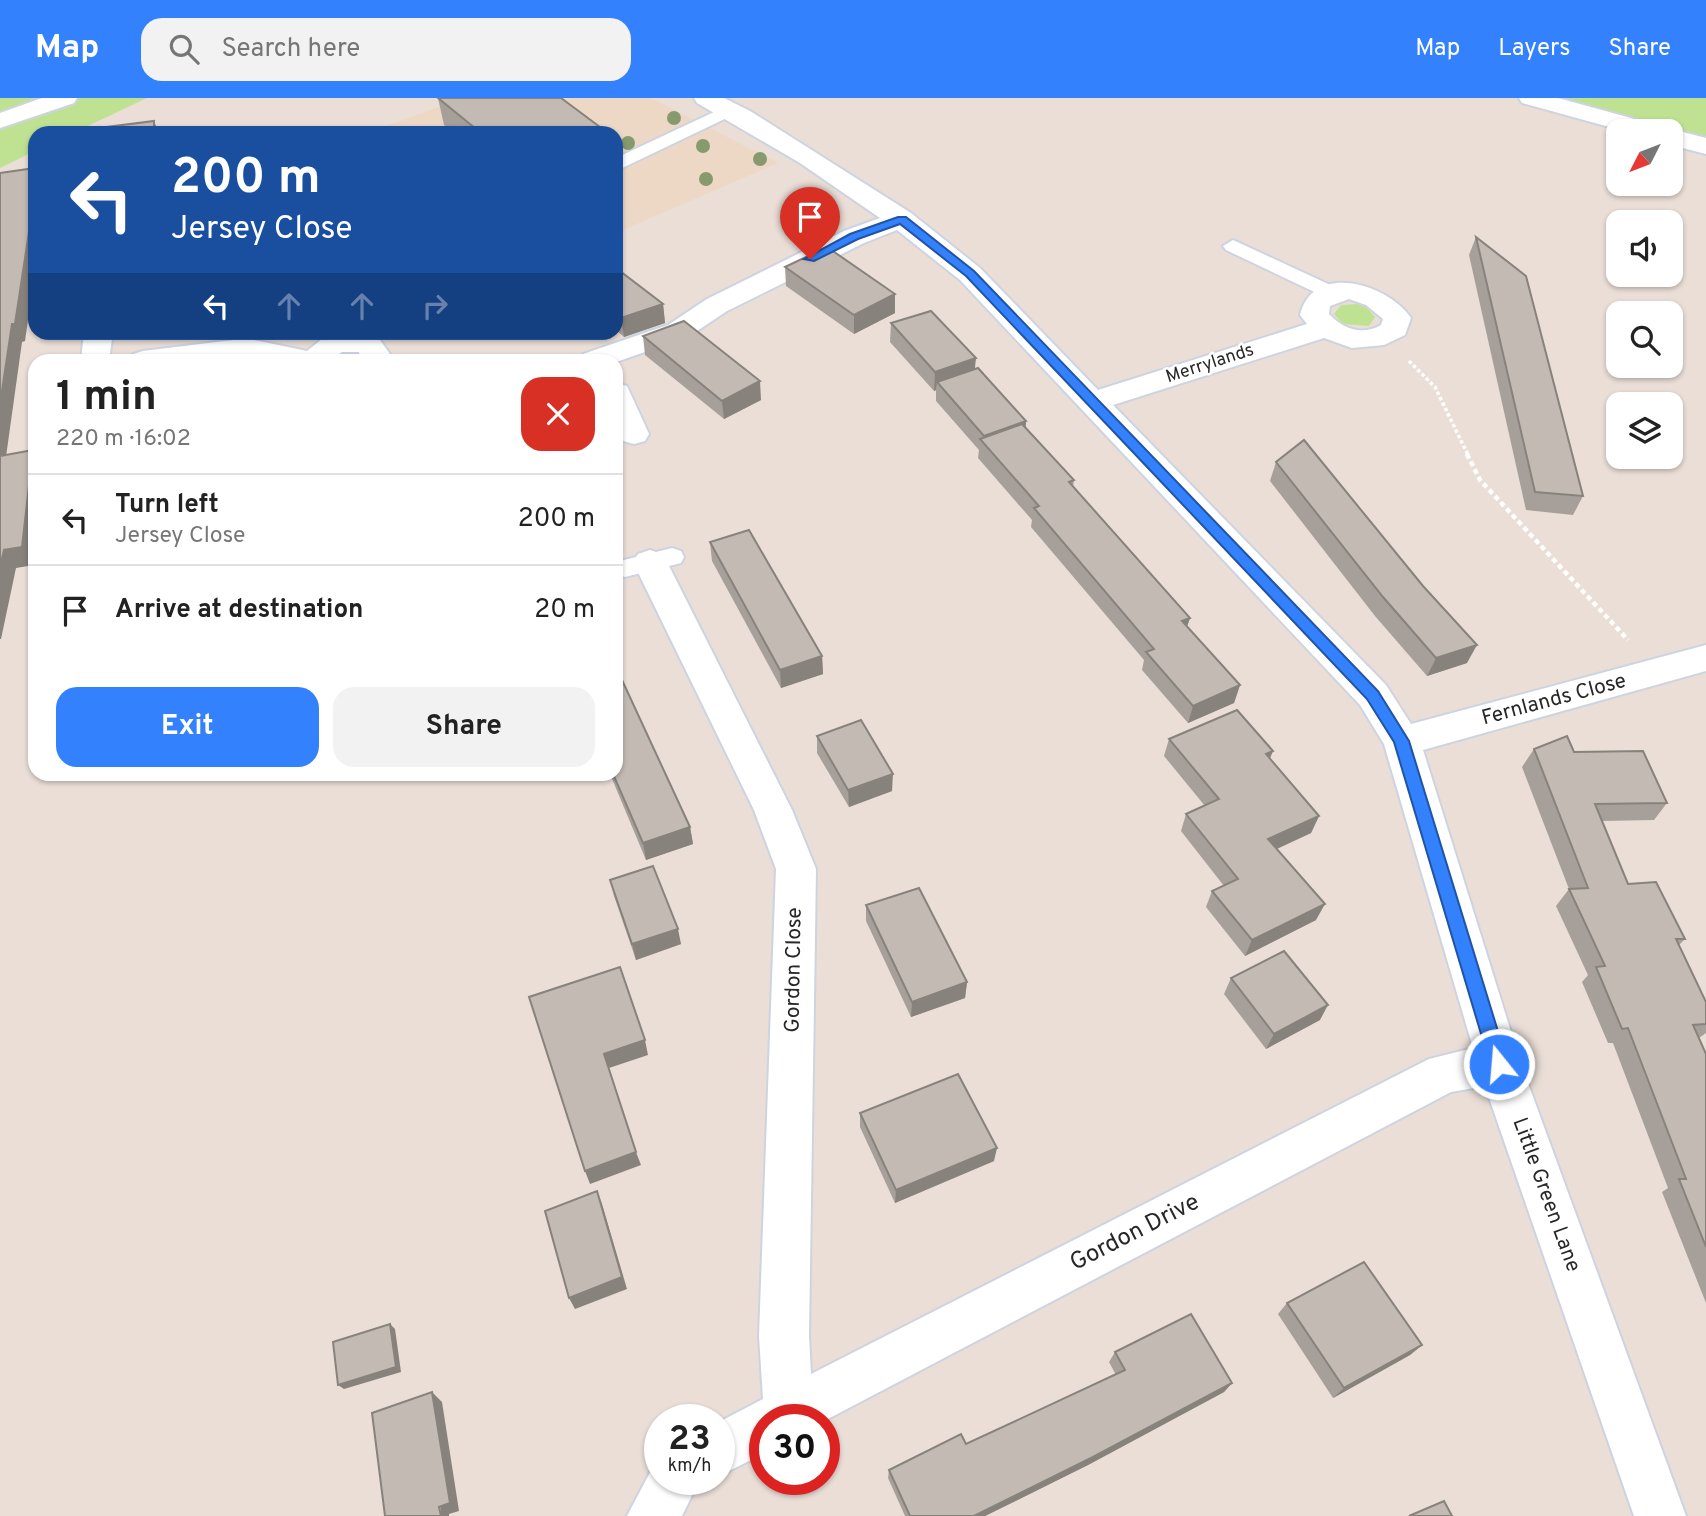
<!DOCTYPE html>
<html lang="en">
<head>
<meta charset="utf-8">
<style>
  :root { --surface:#fff; --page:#f2f2f2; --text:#222; --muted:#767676; --line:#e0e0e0; --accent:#3381fc }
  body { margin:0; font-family:Overpass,sans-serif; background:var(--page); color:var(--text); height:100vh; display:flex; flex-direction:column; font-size:26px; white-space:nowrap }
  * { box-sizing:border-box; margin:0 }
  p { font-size:23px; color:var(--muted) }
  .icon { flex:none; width:38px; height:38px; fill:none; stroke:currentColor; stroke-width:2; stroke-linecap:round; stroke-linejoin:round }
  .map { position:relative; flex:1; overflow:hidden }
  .panel { position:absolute; left:28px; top:256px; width:595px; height:427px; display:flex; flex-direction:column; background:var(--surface); border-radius:21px; box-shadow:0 2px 5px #0004 }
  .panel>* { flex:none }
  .guide { position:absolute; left:28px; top:28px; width:595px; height:214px; border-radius:21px; box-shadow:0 2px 5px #0004; background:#1a4fa0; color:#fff; overflow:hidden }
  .needle { width:46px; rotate:228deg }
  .controls { position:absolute; left:1606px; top:21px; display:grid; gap:14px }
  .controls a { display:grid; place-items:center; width:77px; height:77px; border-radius:14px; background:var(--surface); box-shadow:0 2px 5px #0004; font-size:35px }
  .speed { position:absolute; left:644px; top:1306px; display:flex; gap:14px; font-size:35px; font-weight:700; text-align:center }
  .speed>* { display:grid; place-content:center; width:91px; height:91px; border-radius:50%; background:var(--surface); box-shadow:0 2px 5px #0004; line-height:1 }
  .speed small { font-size:18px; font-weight:400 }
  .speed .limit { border:10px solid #d22; background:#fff; color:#111 }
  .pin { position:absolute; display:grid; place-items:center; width:60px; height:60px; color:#fff; margin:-72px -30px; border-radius:50% 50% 50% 0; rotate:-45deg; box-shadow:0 0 7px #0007 }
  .pin .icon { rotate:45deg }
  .me { position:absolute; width:77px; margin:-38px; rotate:343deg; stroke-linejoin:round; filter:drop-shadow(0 0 5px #0008) }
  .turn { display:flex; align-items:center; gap:24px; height:147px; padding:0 28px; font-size:32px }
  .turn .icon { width:91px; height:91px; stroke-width:2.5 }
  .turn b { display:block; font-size:49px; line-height:60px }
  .lanes { display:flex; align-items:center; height:66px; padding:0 28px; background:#0003; justify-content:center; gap:35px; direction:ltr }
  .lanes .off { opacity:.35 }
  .round { display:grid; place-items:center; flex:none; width:74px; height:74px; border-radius:21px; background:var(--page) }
  .head { display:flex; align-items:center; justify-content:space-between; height:119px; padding:0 28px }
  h1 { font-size:42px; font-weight:700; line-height:52px }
  .action { display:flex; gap:14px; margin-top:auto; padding:14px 28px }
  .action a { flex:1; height:80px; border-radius:21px; background:var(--accent); color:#fff; font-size:28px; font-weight:700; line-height:80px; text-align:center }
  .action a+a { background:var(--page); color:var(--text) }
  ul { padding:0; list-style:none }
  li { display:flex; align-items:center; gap:21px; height:91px; padding:0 28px; border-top:2px solid var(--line) }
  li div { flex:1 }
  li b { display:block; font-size:26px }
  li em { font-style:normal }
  header { display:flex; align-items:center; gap:42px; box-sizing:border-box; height:98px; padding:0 35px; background:var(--accent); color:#fff }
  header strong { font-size:33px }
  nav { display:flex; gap:38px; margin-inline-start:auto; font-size:24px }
  .search { width:490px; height:63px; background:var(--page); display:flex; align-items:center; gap:18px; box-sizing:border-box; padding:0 24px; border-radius:21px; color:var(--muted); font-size:26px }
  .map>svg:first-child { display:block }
  .education { fill:#edd8c6 }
  .green { fill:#bee292 }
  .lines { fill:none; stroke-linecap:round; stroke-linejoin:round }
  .lane-casing { stroke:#cdd4e0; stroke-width:4 }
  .street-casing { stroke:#cdd4e0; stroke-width:4 }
  .path-far1 { stroke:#fff; stroke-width:3.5; stroke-dasharray:3.5 2.5; stroke-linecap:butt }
  .path { stroke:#fff; stroke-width:4.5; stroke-dasharray:5 3.5; stroke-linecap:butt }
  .lane { fill:#fff; fill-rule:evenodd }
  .street { fill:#fff; fill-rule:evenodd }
  .tree { fill:#879a6e }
  .wall { fill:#a7a09a }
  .shaded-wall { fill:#88827d }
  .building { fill:#c2bab3; stroke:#88827d; stroke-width:2 }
  .route { fill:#3381fc; stroke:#2154a4; stroke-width:2 }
  .labels { text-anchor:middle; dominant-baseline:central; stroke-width:5; stroke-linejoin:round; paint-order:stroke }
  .far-street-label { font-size:18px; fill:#272727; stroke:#fff }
  .street-label { font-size:21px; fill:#272727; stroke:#fff }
  .near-street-label { font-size:24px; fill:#272727; stroke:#fff }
</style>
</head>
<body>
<header>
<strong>Map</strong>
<div class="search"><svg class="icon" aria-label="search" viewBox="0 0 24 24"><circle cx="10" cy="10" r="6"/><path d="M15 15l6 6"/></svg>Search here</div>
<nav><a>Map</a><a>Layers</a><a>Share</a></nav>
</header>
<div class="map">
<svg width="1706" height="1418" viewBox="0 0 1706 1418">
  <rect width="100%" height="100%" fill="#eaded7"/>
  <polygon class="education" points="463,0 651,0 778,65 616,135 616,35 367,35"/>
  <g class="green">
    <polygon points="0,0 147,0 73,35 35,35 35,53 0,70"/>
    <polygon points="1531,0 1706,0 1706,48 1671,33 1651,33"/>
    <polygon points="1358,206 1366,209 1375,219 1369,228 1343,226 1334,216 1341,207"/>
  </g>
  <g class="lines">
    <defs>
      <g id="lane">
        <polygon points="729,7 738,12 735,16 616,73 616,60"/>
        <polygon points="1233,142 1339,191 1342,195 1332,201 1325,199 1226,152 1223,148"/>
        <polygon points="672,450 681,453 684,459 681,465 625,479 616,476 616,464"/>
      </g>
      <g id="street">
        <polygon points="42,0 77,0 74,5 0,30 0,15"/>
        <path d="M694,0h30l26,13 161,102 69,55 118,122 209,-66 -7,-9c13,-54 88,-31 111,3l-6,17 -21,10 -32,3 -28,-10 -211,67 273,280 25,39 295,-79v26l-283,79 98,314 165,452h-52l-149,-430 -34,6 -627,329 -59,-2v34l-46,23v-54l44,-23 -4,-63 17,-467 -22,-59 -121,-248 5,-8 12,-4 12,4 5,8 125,248 24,59 -7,467 2,38 618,-315 44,-11 -89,-304 -24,-39 -400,-425 -63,-50 -33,13 -137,68 -39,26 -72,25 -37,-2 4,-6 85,-29 39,-26 137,-68 36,-13 -80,-55 -103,-60zM1349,201l17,6 17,14 -2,6c-19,11 -38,4 -52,-11l1,-8z"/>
        <polygon points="1519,0 1558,0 1660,28 1663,33 1624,33 1522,5"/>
        <polygon points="1671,31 1706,40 1706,56 1671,47 1671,33 1664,33"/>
        <polygon points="84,234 113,234 109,262 81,262"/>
        <polygon points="347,235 380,242 390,256 389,262 360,262 359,254 342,254 330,262 128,262 133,256 143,253 233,242 254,242 307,253 322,241"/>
        <polygon points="616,285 627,288 649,336 645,343 634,346 623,343 616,330"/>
        <polygon points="660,1361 660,1381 700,1381 682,1418 627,1418 656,1363"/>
      </g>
    </defs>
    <use href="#lane" class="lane-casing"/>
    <use href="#street" class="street-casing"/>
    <polyline class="path-far1" points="1409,263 1435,289 1468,357"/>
    <polyline class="path" points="1467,356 1480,382 1628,542"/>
    <use href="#lane" class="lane"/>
    <use href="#street" class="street"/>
  </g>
  <g class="tree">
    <circle cx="674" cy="20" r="7"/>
    <circle cx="628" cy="45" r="7"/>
    <circle cx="703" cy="48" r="7"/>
    <circle cx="760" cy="61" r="7"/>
    <circle cx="706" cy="81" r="7"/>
  </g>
  <g class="wall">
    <polygon points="438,0 608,35 454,35 444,27"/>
    <polygon points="1476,139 1583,398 1573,417 1526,412 1469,157"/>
    <polygon points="785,169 895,215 854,236 786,188"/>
    <polygon points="616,170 663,206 665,225 624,239 616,232"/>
    <polygon points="891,225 975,271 1026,323 1026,330 1074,382 1073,389 1187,529 1240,587 1234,605 1188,625 1142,572 1144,562 1031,429 1032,422 978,360 979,352 936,303 936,292 934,293 890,244"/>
    <polygon points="643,238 761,302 724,321 645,257"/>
    <polygon points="1276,364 1467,565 1427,578 1375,518 1270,383"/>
    <polygon points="710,444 822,558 823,576 781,590 712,463"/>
    <polygon points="817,638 892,693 849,709 817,655"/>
    <polygon points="1169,641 1270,661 1319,718 1311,735 1277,751 1316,822 1245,858 1206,809 1212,793 1224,788 1181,733 1186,716 1205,708 1164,658"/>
    <polygon points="1534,651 1667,705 1654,722 1602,723 1628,786 1685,841 1679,847 1706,904 1706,935 1699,940 1706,956 1706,1205 1662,1094 1668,1090 1613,945 1608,945 1582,884 1588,877 1556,808 1569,791 1522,669"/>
    <polygon points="610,676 616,676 690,729 693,746 646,762"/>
    <polygon points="610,782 681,846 636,862 614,798"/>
    <polygon points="866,807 967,884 965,900 911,919 866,823"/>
    <polygon points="1231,880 1320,922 1266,951 1224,896"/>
    <polygon points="860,1015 994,1063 895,1105 860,1029"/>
    <polygon points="1287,1205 1422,1247 1410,1257 1333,1300 1278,1216"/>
    <polygon points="1115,1254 1232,1285 1224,1294 1088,1367 985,1418 905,1418 888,1380 889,1372 966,1346 1116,1277 1109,1264"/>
  </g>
  <g class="shaded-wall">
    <polygon points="154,23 159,35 154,35"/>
    <polygon points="35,94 35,174 25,243 22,244 5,366 0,367 0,306 12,226"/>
    <polygon points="895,196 895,215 854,236 854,217"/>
    <polygon points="663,206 665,225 624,239 621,220"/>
    <polygon points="976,260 974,279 937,284 936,292 934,293 935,274"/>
    <polygon points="760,283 761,302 724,321 722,303"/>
    <polygon points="1026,323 1024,341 983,345 984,338"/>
    <polygon points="33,352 35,355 35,457 34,467 16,470 1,541 0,541 0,469 4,452"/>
    <polygon points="1190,520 1184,538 1182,523"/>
    <polygon points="1477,547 1467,565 1427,578 1436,560"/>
    <polygon points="822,558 823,576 781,590 780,572"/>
    <polygon points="1240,587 1234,605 1188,625 1193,608"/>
    <polygon points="1273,653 1266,670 1266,656"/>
    <polygon points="893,676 892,693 849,709 848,692"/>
    <polygon points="1319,718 1311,735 1261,758 1268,741"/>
    <polygon points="690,729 693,746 646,762 643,745"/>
    <polygon points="1325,806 1316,822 1245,858 1252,842"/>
    <polygon points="678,831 681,846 636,862 632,846"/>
    <polygon points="967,884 965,900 911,919 912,904"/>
    <polygon points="1328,907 1320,922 1266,951 1274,936"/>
    <polygon points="645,942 648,957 609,970 604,956"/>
    <polygon points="997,1050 994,1063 895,1105 896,1092"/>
    <polygon points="636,1054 641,1067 590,1086 585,1073"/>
    <polygon points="597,1093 602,1106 627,1191 575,1211 569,1200"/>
    <polygon points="390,1226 395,1231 401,1274 344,1291 338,1287"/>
    <polygon points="1422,1247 1410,1257 1333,1300 1344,1290"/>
    <polygon points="1232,1285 1224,1294 1088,1367 985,1418 974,1418"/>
    <polygon points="432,1294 442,1304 459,1413 449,1416 449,1418 441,1418"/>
  </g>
  <g class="building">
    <polygon points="438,0 561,0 608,35 481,35"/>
    <polygon points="154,23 154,35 107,35 107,29"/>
    <polygon points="35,70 35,94 15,226 12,226 0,306 0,75"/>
    <polygon points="1476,139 1526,178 1583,398 1535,394"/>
    <polygon points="827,149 895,196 854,217 785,169"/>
    <polygon points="616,170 663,206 621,220 616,216"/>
    <polygon points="931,213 976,260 935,274 891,225"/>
    <polygon points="684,223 760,283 722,303 643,238"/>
    <polygon points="978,270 1026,323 984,338 937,284"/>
    <polygon points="1022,326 1074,382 1069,384 1190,520 1182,523 1240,587 1193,608 1146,554 1154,551 1034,410 1039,408 980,341"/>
    <polygon points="1304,342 1423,488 1477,547 1436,560 1383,499 1276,364"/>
    <polygon points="33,352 22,449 4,452 0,469 0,358"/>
    <polygon points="749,432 822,558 780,572 710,444"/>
    <polygon points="616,569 690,729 643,745 613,676 616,676"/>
    <polygon points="1237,612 1273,653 1266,656 1319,718 1268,741 1325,806 1252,842 1212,793 1238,781 1186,716 1219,701 1169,641"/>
    <polygon points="861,622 893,676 848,692 817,638"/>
    <polygon points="1567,638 1574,654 1643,653 1667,705 1595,706 1628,786 1656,784 1685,841 1676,841 1706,904 1706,926 1693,927 1706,956 1706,1149 1679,1081 1686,1081 1628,930 1622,931 1596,869 1605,868 1569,791 1588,790 1534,651"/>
    <polygon points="653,768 678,831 632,846 610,782"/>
    <polygon points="919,790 967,884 912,904 866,807"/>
    <polygon points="1284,853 1328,907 1274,936 1231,880"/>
    <polygon points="620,869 645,942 604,956 636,1054 585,1073 529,899"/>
    <polygon points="958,976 997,1050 896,1092 860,1015"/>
    <polygon points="597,1093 622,1179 569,1200 545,1113"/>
    <polygon points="1364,1164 1422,1247 1344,1290 1287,1205"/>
    <polygon points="1191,1216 1232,1285 1093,1359 974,1418 910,1418 889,1372 961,1336 966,1346 1125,1272 1115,1254"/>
    <polygon points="390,1226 396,1269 338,1287 333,1244"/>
    <polygon points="432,1294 450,1405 439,1409 441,1418 385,1418 372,1315"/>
    <polygon points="1444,1403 1452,1418 1409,1418"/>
  </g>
  <polygon class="route" points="898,119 906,119 974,173 1378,593 1409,643 1508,966 1506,972 1499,974 1493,972 1490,966 1394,644 1367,601 966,178 900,126 858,141 814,163 804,161 850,136"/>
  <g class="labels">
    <g class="far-street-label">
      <text transform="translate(1210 266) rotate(-18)">Merrylands</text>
    </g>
    <g class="street-label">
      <text transform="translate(1554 602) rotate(-15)">Fernlands Close</text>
      <text transform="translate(794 872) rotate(-89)">Gordon Close</text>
      <text transform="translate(1546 1097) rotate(70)">Little Green Lane</text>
    </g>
    <g class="near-street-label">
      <text transform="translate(1135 1135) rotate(-27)">Gordon Drive</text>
    </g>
  </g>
</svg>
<div class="controls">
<a><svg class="needle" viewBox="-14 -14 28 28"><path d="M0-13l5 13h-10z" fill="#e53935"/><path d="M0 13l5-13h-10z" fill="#767676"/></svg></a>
<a><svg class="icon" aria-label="sound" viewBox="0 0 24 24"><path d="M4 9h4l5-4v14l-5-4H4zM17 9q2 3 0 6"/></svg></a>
<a><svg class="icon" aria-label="search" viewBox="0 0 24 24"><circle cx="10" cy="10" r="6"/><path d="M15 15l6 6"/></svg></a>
<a><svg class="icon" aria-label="layers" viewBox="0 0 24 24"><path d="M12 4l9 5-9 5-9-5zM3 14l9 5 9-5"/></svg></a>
</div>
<div class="speed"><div>23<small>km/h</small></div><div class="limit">30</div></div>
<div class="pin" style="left:810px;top:161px;background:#d93025"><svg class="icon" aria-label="arrive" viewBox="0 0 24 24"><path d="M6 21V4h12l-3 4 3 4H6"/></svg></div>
<svg class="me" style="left:1499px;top:966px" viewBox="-20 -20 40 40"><circle r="17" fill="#3381fc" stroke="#fff" stroke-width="3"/><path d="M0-11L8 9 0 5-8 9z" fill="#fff"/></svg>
<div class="guide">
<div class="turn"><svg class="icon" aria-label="left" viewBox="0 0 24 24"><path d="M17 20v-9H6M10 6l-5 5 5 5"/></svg><div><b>200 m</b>Jersey Close</div></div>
<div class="lanes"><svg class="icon" aria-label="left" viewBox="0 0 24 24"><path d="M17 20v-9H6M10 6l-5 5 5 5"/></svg><svg class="icon off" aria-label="ahead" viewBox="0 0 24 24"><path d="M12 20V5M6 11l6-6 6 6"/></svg><svg class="icon off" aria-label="ahead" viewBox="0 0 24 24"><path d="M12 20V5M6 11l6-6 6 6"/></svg><svg class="icon off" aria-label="right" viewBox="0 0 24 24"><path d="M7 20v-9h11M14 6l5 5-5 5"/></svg></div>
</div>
<section class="panel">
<div class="head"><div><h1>1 min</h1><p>220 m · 16:02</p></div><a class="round" style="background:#d93025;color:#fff"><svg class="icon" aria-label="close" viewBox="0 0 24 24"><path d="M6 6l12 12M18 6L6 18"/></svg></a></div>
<ul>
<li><svg class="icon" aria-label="left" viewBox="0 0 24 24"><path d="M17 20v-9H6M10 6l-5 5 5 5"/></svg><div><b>Turn left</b><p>Jersey Close</p></div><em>200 m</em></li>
<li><svg class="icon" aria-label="arrive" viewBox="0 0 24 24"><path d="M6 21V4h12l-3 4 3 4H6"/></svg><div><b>Arrive at destination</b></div><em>20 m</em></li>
</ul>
<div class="action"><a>Exit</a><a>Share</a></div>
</section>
</div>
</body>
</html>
